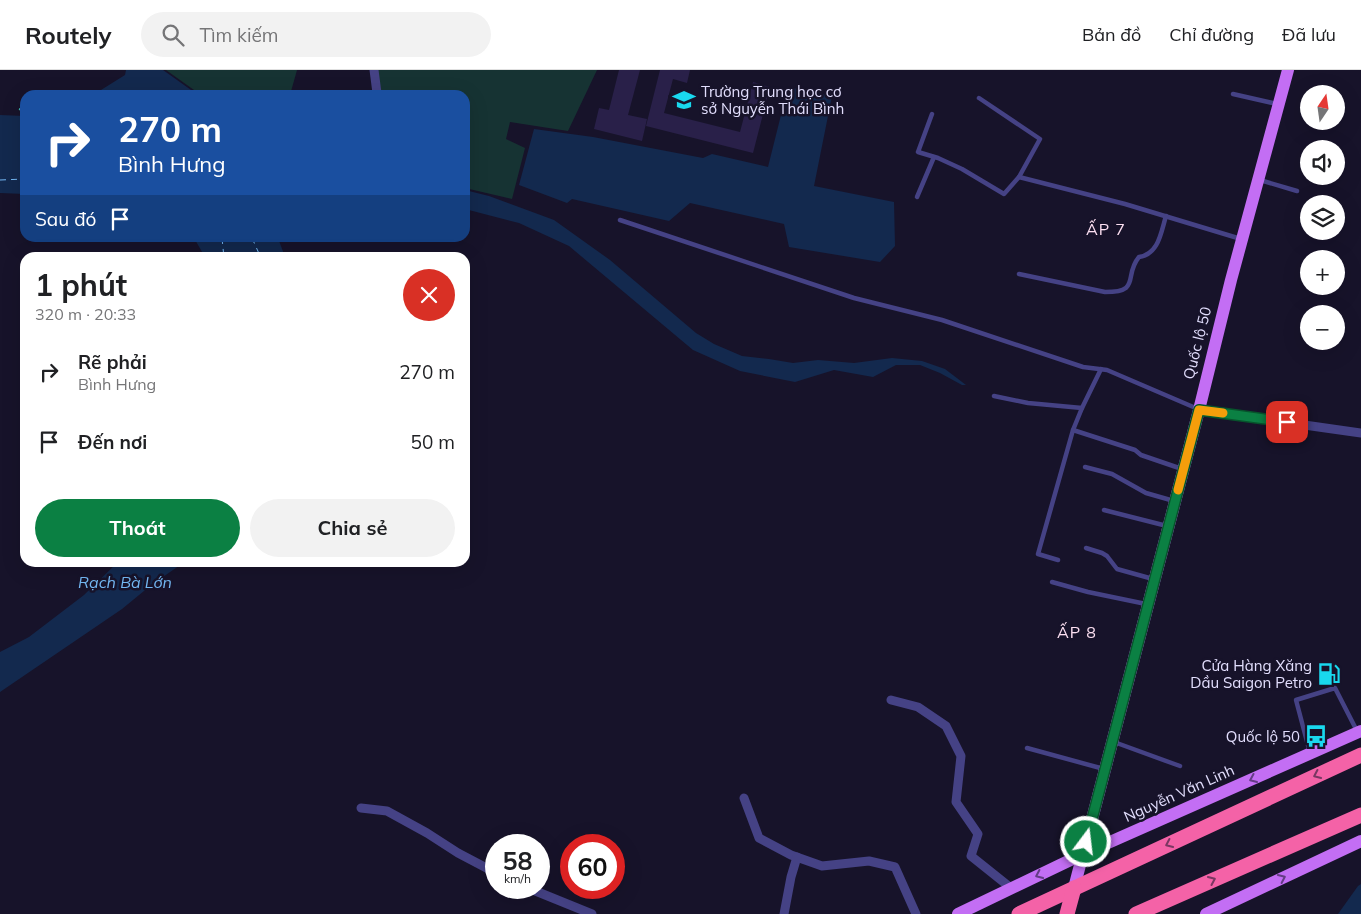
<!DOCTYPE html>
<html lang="vi">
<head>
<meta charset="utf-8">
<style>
  :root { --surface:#fff; --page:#f2f2f2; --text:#202124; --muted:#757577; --line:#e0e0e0; --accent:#0b8043 }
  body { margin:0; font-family:Mulish,sans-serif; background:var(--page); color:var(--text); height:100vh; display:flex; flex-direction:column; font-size:19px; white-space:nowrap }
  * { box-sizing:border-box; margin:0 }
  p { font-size:16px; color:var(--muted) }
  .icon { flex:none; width:28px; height:28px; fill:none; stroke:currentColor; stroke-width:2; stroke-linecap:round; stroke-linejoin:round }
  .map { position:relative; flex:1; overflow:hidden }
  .sheet { position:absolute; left:20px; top:182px; width:450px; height:315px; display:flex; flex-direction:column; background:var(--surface); border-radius:15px; box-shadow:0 5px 20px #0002 }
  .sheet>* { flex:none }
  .hud { position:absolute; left:20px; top:20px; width:450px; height:152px; border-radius:15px; box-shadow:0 5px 20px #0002; background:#1a4fa0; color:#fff; overflow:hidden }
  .needle { width:32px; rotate:13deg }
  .controls { position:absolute; left:1300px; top:15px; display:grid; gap:10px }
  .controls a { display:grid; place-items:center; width:45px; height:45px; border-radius:50%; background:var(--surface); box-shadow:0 5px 20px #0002; font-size:25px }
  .speed { position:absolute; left:485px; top:764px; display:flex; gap:10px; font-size:25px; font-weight:700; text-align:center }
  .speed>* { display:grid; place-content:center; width:65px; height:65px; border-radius:50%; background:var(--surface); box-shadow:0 5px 20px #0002; line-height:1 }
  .speed small { font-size:12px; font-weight:400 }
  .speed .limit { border:8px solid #d22; background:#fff; color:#111 }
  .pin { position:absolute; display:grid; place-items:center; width:42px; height:42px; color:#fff; margin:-21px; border-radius:10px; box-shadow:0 2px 8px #0006 }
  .me { position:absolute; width:55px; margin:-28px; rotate:15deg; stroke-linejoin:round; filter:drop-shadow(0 0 4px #0008) }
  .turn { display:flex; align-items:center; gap:18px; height:105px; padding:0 15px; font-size:22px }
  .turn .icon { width:65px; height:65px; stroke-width:2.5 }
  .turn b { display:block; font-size:35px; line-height:42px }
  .then { display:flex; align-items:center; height:48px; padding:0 15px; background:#0003; gap:10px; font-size:19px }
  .round { display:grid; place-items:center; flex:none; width:52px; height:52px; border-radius:26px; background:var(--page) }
  .summary { display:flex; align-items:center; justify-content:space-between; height:85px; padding:0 15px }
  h1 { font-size:30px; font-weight:700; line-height:38px }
  .button { display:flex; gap:10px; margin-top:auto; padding:10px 15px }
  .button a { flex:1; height:58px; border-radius:30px; background:var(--accent); color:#fff; font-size:20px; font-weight:700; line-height:58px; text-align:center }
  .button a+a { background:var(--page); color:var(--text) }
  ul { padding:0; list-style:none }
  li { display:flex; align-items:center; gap:15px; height:70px; padding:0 15px }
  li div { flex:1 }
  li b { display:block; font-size:19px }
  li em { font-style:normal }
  header { display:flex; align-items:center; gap:30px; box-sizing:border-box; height:70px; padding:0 25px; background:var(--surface); border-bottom:1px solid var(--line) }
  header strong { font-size:24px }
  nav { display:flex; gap:28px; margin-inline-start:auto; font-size:18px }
  .search { width:350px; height:45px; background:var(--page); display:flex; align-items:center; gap:12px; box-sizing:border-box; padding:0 18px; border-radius:28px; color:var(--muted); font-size:19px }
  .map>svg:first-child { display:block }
  .green { fill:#163333 }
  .water { fill:#13294e }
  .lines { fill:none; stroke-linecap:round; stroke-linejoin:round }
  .ferry { stroke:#74b9f5; stroke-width:1; stroke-dasharray:6 5; stroke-linecap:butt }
  .building { fill:#292049 }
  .path { stroke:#3ab5ae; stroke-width:2; stroke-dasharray:2.5 4; stroke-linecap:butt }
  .lane { stroke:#454285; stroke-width:4.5 }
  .street { stroke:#454285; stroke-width:9 }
  .primary { stroke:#c36ef4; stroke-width:12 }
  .highway { stroke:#f462a7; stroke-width:15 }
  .oneway { stroke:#7a3762 }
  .oneway2 { stroke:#643c85 }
  .route-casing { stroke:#07532c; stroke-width:12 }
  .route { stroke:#0b8043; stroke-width:9 }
  .slow { stroke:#f59e0b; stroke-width:9 }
  .labels { text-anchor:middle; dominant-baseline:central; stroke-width:5; stroke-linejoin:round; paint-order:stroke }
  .poi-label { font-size:15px; fill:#e2defd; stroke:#17132a; text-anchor:end }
  .street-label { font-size:15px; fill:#e2defd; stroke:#17132a }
  .neighbourhood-label { font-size:16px; letter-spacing:1px; fill:#fde0f2; stroke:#17132a }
  .water-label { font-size:16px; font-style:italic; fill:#74b9f5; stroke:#17132a }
</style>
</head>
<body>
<header>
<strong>Routely</strong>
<div class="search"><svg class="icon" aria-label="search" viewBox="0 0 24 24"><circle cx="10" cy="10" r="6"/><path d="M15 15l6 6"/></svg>Tìm kiếm</div>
<nav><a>Bản đồ</a><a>Chỉ đường</a><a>Đã lưu</a></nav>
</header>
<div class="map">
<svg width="1361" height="844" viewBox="0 0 1361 844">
  <rect width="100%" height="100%" fill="#17132a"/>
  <g class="green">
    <polygon points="166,0 297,0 290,25 201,25"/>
    <polygon points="377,0 597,0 568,61 510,52 506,69 525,78 512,129 465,118 465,25 381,25"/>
  </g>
  <g class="water">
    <polygon points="126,0 163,0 198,25 93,25 125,5"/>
    <polygon points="788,17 832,26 814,116 894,132 895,176 880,192 789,177 784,154 690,133 669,151 572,129 567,133 519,115 534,59 593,67 703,88 712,84 768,97"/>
    <polygon points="0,45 25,46 25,124 0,123"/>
    <polygon points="465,120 489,126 554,150 610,190 696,263 714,274 742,286 769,289 793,293 818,290 854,293 892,288 922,291 945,299 966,315 962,315 940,303 920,295 896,295 873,307 834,300 795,312 740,301 693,280 569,176 519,153 465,139"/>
    <polygon points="194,168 278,168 285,187 205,187"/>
    <polygon points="118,492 183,493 150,516 122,539 0,622 0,582 29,567 84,525"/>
    <polygon points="1361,814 1361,844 1338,844 1358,816"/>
  </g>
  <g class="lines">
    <g class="ferry">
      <polyline points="0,110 25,109"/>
      <polyline points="222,168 224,188"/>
      <polyline points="252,168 261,188"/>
    </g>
  </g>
  <g class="building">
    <polygon points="619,0 640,0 628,45 647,49 642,71 594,59 599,38 609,40"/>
    <polygon points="660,0 690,0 687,13 673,9 664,43 740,62 753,12 770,17 753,83 646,56"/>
  </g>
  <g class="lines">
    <polyline class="path" points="19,39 25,41"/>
    <g class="lane">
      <polyline points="1233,24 1277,34"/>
      <polyline points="932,44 918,82 938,88 962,99 1004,124 1019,107 1040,69 979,28"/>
      <polyline points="1019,107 1125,134 1241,169"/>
      <polyline points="1260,110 1297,121"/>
      <polyline points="917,127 934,87"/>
      <polyline points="620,150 854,228 942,250 1083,297 1107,300 1198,339"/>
      <path d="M1019,204l86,18c37,0 18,-16 34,-35 20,-3 22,-25 27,-41"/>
      <polyline points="994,326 1028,333 1082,338"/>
      <polyline points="1073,360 1135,380 1141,385 1182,399"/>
      <polyline points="1085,397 1112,404 1146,423 1174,431"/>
      <polyline points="1104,440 1167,456"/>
      <polyline points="1086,478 1102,483 1107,486 1117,499 1153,509"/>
      <polyline points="1058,490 1038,484 1073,360 1082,338 1101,299"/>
      <polyline points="1052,512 1088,522 1146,534"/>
      <polyline points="1114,672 1180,696"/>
      <polyline points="1027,678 1104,699"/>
      <polyline points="1310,683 1296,630 1335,618 1357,661"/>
    </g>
    <g class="street">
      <polyline points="374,0 377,23"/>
      <polyline points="1199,340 1361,363"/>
      <polyline points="891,630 918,637 946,656 961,686 956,732 978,764 971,786 1011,818"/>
      <polyline points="744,728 759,768 791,785 822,796 869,791 895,797 916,844"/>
      <polyline points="361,738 387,741 427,763 458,783 496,803"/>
      <polyline points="528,818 592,844"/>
      <polyline points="784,844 791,807 797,787"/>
    </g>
    <g class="primary">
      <polyline points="1074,818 1199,340 1231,210 1288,0"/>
      <polyline points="958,844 1083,784 1361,661"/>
      <polyline points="1206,844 1361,771"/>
    </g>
    <g class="highway">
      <polyline points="1019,844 1361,685"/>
      <polyline points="1067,844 1074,818"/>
      <polyline points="1136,844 1361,745"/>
    </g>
  </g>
  <defs><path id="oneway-chevron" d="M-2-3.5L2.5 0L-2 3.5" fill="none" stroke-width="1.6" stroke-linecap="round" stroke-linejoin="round" transform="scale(1.25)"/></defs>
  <g class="oneway">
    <use href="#oneway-chevron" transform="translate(1317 705) rotate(155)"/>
    <use href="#oneway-chevron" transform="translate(1169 774) rotate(155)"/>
    <use href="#oneway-chevron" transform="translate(1212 810) rotate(-24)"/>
  </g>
  <g class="oneway2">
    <use href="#oneway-chevron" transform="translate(1253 709) rotate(156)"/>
    <use href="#oneway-chevron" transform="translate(1039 805) rotate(155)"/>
    <use href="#oneway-chevron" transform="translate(1282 808) rotate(-25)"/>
  </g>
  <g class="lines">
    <defs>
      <polyline id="route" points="1086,772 1199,340 1287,352"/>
    </defs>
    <use href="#route" class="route-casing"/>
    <use href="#route" class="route"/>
    <polyline class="slow" points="1178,420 1199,340 1223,343"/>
  </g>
  <defs>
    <symbol id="school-bare" viewBox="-9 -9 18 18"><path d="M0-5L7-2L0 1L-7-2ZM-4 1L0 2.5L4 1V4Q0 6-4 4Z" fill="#19d8ee" stroke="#17132a" stroke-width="2.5" paint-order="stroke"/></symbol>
    <symbol id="fuel-bare" viewBox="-9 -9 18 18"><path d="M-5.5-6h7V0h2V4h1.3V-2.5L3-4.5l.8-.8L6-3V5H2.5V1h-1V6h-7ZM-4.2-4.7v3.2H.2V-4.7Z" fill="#19d8ee" stroke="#17132a" stroke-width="2.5" paint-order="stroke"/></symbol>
    <symbol id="bus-bare" viewBox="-9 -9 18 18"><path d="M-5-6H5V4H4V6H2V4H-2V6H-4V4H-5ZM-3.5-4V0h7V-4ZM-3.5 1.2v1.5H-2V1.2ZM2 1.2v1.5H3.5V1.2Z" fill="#19d8ee" stroke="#17132a" stroke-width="2.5" paint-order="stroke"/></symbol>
  </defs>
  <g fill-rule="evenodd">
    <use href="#school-bare" x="668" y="14" width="32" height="32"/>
    <use href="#fuel-bare" x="1313" y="588" width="32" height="32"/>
    <use href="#bus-bare" x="1300" y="650" width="32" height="32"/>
  </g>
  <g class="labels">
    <g class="poi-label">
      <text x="701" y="21" text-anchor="start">Trường Trung học cơ<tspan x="701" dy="17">sở Nguyễn Thái Bình</tspan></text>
      <text x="1312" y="595">Cửa Hàng Xăng<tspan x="1312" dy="17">Dầu Saigon Petro</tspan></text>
      <text x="1300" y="666">Quốc lộ 50</text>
    </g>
    <g class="street-label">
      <text transform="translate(1197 273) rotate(-76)">Quốc lộ 50</text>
      <text transform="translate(1179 723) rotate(-24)">Nguyễn Văn Linh</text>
    </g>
    <g class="neighbourhood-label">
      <text x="1106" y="159">ẤP 7</text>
      <text x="1077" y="562">ẤP 8</text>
    </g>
    <g class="water-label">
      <text x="125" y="512">Rạch Bà Lớn</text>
    </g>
  </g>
</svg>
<div class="controls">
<a><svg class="needle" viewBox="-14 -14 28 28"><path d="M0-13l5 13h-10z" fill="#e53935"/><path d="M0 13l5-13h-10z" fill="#757577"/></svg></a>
<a><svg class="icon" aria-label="sound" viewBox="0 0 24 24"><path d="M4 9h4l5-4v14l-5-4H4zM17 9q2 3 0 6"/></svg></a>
<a><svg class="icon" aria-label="layers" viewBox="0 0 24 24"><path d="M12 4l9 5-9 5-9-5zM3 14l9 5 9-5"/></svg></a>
<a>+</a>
<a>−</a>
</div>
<div class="speed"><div>58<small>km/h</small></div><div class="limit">60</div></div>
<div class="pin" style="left:1287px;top:352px;background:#d93025"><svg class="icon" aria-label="arrive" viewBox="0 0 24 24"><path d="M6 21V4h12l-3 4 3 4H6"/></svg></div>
<svg class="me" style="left:1086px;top:772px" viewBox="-20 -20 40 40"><circle r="17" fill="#0b8043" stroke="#fff" stroke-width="3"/><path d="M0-11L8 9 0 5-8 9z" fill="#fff"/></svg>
<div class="hud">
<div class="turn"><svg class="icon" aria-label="right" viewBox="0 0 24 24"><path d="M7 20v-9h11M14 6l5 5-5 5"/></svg><div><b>270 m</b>Bình Hưng</div></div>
<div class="then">Sau đó<svg class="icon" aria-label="arrive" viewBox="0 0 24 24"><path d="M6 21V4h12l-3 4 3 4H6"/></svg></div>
</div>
<section class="sheet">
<div class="summary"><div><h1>1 phút</h1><p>320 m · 20:33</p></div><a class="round" style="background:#d93025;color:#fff"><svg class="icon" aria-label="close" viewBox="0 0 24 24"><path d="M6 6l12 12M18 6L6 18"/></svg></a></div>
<ul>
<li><svg class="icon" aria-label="right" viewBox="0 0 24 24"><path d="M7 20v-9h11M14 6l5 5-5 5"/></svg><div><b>Rẽ phải</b><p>Bình Hưng</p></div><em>270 m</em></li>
<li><svg class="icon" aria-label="arrive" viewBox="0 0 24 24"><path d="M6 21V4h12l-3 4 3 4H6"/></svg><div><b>Đến nơi</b></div><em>50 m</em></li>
</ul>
<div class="button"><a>Thoát</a><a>Chia sẻ</a></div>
</section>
</div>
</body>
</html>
